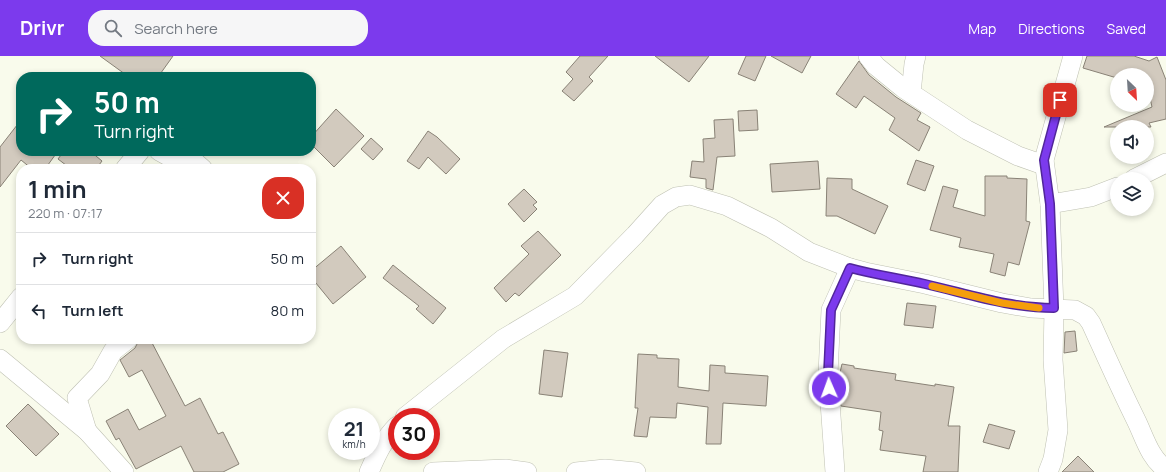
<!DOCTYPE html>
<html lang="en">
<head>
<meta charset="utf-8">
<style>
  :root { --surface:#fff; --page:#f6f6f7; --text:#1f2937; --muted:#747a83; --line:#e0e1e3; --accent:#7c3aed }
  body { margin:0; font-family:Manrope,sans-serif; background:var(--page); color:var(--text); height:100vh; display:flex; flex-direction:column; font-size:15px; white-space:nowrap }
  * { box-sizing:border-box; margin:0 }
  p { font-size:13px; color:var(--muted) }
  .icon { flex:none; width:22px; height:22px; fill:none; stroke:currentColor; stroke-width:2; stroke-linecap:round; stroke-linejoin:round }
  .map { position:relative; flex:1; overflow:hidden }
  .side { position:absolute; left:16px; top:108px; width:300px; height:180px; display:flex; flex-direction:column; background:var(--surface); border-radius:16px; box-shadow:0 2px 6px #0003 }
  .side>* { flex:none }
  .banner { position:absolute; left:16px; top:16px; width:300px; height:84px; border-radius:16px; box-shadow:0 2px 6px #0003; background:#00695c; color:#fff; overflow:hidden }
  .needle { width:26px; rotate:155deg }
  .buttons { position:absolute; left:1110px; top:12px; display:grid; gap:8px }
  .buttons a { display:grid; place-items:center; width:44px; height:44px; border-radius:50%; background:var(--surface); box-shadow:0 2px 6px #0003; font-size:20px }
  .speed { position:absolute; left:328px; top:352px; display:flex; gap:8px; font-size:20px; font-weight:700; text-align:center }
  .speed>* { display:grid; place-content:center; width:52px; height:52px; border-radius:50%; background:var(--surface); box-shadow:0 2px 6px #0003; line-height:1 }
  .speed small { font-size:10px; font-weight:400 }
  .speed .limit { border:6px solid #d22; background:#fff; color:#111 }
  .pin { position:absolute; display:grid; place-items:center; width:34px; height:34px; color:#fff; margin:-17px; border-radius:8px; box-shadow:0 2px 6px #0006 }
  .me { position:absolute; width:44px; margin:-22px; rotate:358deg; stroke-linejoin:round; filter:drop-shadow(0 0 3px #0008) }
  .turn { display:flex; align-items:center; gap:14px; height:84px; padding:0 12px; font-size:18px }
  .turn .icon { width:52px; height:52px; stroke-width:2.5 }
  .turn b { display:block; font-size:28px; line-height:34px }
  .round { display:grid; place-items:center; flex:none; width:42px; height:42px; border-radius:16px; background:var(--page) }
  .head { display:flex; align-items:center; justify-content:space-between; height:68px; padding:0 12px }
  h1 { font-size:24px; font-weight:700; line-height:30px }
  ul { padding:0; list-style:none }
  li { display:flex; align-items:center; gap:12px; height:52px; padding:0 12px; border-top:1px solid var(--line) }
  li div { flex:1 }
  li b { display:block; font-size:15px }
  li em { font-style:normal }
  header { display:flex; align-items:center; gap:24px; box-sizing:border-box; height:56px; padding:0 20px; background:var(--accent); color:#fff }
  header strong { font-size:19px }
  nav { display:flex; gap:22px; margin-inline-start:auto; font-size:14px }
  .search { width:280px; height:36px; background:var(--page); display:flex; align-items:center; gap:10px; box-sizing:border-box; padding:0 14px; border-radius:16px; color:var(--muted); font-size:15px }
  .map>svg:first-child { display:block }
  .building { fill:#d2cabe; stroke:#898276 }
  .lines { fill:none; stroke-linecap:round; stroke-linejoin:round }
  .minor-casing { stroke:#bfc1b3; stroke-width:20 }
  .minor { stroke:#fff; stroke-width:19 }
  .route-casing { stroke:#51269a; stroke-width:10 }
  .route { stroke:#7c3aed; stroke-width:7 }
  .slow { stroke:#f59e0b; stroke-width:7 }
</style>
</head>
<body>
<header>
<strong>Drivr</strong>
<div class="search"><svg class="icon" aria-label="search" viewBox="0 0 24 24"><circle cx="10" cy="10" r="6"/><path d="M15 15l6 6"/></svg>Search here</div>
<nav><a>Map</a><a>Directions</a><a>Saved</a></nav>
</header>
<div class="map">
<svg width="1166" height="416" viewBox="0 0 1166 416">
  <rect width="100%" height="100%" fill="#f9fbec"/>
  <g class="building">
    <polygon points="100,0 173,0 158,21 129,21"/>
    <polygon points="580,0 608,0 589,21 593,25 574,45 562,35 573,23 566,16"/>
    <polygon points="655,0 709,0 689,26"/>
    <polygon points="746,0 766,0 755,25 738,18"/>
    <polygon points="771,0 811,0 802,17"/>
    <polygon points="1087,0 1134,0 1149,5 1157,1 1166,24 1166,63 1149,67 1151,71 1104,71 1152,51 1147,28 1147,19 1117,19 1117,22 1083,12"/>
    <polygon points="859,5 869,19 896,41 921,57 917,64 930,71 919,95 889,74 895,62 864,40 856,52 836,38"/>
    <polygon points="336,53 364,80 334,111 311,88 311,81"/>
    <polygon points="757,54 758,74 739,75 738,55"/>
    <polygon points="733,63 735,100 717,101 713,134 706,132 706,123 690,121 692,105 704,106 703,83 715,82 714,64"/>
    <polygon points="21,64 21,95 58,95 45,113 32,113 21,104 0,131 0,91"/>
    <polygon points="428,75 437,81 460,103 446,118 428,101 419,113 407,105"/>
    <polygon points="371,82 383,93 373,104 361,93"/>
    <polygon points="64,95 90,95 102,105 96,113 71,113 58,103"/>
    <polygon points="916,104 934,110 925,135 907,128"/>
    <polygon points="818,105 820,133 772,136 770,108"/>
    <polygon points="985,120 1007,120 1007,122 1027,123 1026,165 1030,166 1019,209 1008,206 1005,220 990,216 994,198 959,191 961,182 930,174 943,130 958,134 953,151 985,160"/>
    <polygon points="827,122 852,123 852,133 888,150 875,178 837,160 826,160"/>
    <polygon points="524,133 537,146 533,149 537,153 524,166 508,148"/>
    <polygon points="538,175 561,199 519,240 515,237 506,246 494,232 529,198 521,190"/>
    <polygon points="341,190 366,221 333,248 311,221 311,215"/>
    <polygon points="393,209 446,252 433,268 416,253 419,250 383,222"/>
    <polygon points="907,247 936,250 933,272 904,269"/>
    <polygon points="1075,275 1077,295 1064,297 1065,276"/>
    <polygon points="144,283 150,283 185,350 200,342 218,378 223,376 239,408 223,416 194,416 181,390 136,413 119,382 116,384 106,365 128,353 139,374 166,360 142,314 129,321 120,304 135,292 138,286"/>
    <polygon points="544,294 568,297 562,341 539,338"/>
    <polygon points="638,298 657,299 657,302 679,303 678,331 709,335 710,309 725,310 725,317 768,320 766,350 723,347 721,388 706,388 708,351 677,347 676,362 650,361 647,381 634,380 638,352 635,352"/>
    <polygon points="842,308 854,310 854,312 896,318 895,324 935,330 935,328 954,331 948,370 960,370 958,416 923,416 926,400 880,394 883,375 879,374 881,356 841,350 839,321"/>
    <polygon points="28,348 59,378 36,400 6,370"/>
    <polygon points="989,368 1015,375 1009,393 983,386"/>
    <polygon points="1078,400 1094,416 1062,416"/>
  </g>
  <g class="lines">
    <defs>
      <g id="minor">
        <polyline points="868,0 876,10 903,32 967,74 1018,100 1038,107 1044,104"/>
        <polyline points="911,37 914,8 916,0"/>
        <polyline points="159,95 168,100 186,98 203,113"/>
        <polyline points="125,113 140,95"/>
        <polyline points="1134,123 1166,107"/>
        <polyline points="1050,148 1091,141 1117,131"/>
        <polyline points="0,267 21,241"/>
        <polyline points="0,303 87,375 124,416"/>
        <path d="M405,361l98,-78 72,-43 60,-61 27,-30 14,-8 14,-2 37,11 44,22 38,24 41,16 15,4 60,12 77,19 29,5 44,2 11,6 5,7c15,33 29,65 45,97 8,16 14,39 30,49"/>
        <polyline points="87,375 77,342 100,318 113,295 128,283"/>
        <path d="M369,416c8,-18 14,-32 28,-46"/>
        <polyline points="433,416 506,413 527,416"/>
        <polyline points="576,416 605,413 636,416"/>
        <polyline points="835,416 828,318 831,254 850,212"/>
        <polyline points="1048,416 1053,403 1058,374 1053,304 1054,253 1050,148 1044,104 1073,0"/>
      </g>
    </defs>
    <use href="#minor" class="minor-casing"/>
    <use href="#minor" class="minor"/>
  </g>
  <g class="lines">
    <defs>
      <path id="route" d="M829,332l-1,-14 3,-64 19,-42c25,7 50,10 75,16 44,10 84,24 129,24l-4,-104 -6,-44 16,-60"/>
    </defs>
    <use href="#route" class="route-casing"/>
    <use href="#route" class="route"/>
    <polyline class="slow" points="932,230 1002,247 1039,252"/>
  </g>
</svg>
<div class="buttons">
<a><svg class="needle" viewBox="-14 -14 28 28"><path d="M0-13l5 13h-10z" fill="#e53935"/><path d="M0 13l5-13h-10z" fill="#747a83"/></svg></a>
<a><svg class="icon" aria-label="sound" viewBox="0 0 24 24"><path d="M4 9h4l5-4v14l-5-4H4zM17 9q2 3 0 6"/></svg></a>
<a><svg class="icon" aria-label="layers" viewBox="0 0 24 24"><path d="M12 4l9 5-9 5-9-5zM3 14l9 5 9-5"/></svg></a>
</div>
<div class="speed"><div>21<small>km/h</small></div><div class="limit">30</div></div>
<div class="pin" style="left:1060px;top:44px;background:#d93025"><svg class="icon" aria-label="arrive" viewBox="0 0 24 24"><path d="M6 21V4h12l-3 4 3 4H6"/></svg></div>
<svg class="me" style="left:829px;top:332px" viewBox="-20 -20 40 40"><circle r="17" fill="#7c3aed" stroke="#fff" stroke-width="3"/><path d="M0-11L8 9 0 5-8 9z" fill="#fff"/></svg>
<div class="banner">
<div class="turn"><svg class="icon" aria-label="right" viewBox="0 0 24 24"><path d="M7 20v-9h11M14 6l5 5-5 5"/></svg><div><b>50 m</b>Turn right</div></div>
</div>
<section class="side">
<div class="head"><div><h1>1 min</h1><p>220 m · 07:17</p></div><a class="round" style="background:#d93025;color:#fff"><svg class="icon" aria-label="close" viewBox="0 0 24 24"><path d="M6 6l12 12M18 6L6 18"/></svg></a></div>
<ul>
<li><svg class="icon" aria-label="right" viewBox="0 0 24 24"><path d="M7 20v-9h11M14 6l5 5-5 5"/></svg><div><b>Turn right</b></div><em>50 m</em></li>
<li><svg class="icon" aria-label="left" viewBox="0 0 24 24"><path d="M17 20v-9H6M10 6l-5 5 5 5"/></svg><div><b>Turn left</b></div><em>80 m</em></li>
</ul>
</section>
</div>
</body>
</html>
